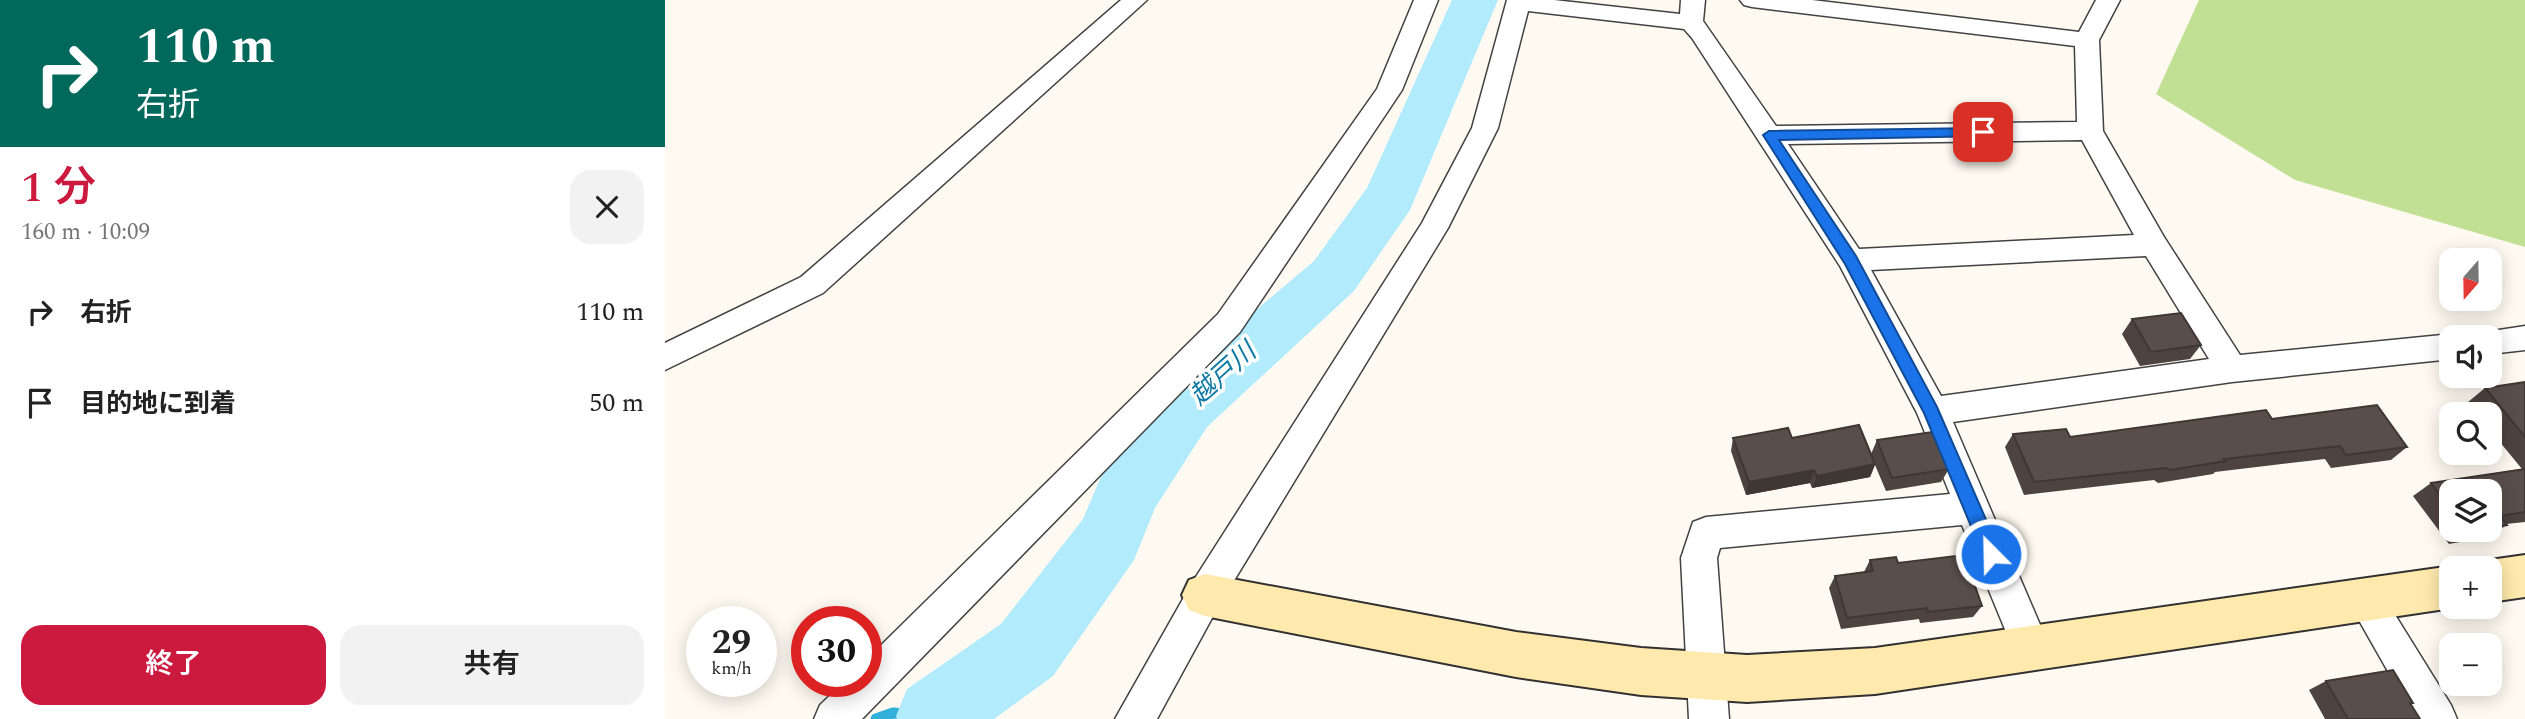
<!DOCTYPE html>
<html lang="ja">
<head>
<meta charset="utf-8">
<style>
  :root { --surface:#fff; --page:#f2f2f2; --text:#222; --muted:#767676; --accent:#cc1a3e }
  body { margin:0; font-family:Spectral,"Noto Sans JP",serif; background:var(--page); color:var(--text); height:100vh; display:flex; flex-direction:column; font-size:26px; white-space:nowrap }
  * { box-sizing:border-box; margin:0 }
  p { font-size:23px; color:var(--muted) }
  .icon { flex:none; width:38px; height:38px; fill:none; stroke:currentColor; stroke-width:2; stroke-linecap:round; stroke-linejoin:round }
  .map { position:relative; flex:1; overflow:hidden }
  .side { display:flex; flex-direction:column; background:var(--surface); width:665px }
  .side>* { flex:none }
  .hud { background:#00695c; color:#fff; overflow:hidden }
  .needle { width:46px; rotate:200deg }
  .fabs { position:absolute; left:1774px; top:248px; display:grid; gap:14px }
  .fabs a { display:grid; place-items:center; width:63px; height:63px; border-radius:14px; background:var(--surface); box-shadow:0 4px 18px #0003; font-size:35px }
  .speed { position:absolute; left:21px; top:606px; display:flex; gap:14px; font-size:35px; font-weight:700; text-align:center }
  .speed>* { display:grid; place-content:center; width:91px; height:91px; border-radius:50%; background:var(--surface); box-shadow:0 4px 18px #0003; line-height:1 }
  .speed small { font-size:18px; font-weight:400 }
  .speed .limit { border:10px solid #d22; background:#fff; color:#111 }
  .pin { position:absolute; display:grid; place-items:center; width:60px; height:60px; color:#fff; margin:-30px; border-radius:14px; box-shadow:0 4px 10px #0006 }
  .me { position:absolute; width:77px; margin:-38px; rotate:337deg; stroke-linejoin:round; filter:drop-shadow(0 0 5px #0008) }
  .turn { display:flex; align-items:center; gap:24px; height:147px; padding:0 21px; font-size:32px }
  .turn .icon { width:91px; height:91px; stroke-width:2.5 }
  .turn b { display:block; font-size:49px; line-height:60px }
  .round { display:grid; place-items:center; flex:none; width:74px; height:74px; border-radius:21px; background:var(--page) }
  .head { display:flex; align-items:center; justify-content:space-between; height:119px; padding:0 21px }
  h1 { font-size:42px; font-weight:600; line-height:52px; color:var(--accent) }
  .action { display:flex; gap:14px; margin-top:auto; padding:14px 21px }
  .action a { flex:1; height:80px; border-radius:21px; background:var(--accent); color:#fff; font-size:28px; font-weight:600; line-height:80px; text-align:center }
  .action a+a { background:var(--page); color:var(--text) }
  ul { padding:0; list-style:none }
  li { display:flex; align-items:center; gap:21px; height:91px; padding:0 21px }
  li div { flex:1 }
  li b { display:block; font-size:26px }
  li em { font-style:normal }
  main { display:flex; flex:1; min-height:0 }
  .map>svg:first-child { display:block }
  .forest { fill:#c2e094 }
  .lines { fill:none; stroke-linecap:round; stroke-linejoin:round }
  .stream { stroke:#31b0d9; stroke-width:11 }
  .river { fill:#b1ebfc; fill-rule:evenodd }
  .street-casing { stroke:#424242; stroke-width:3 }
  .secondary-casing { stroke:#313131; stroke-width:4 }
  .street { fill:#fff; fill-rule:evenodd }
  .secondary { fill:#ffe9ac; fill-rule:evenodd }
  .wall { fill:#4d4340; fill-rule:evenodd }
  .shaded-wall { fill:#3e3734 }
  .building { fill:#594e4a; stroke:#3e3734; stroke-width:2 }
  .route { fill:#1a73e8; stroke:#114b97; stroke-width:2 }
  .labels { text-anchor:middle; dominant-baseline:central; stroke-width:7; stroke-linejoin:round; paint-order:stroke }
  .water-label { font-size:26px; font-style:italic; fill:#0c7aa5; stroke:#fff }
</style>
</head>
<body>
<main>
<section class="side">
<div class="hud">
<div class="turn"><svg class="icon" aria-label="right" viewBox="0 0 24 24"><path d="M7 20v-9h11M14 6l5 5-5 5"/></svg><div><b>110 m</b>右折</div></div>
</div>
<div class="head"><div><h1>1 分</h1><p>160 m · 10:09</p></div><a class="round"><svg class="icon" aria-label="close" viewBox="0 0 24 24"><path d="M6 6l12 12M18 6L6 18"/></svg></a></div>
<ul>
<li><svg class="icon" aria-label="right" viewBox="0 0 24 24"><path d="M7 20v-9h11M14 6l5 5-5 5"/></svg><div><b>右折</b></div><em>110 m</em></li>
<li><svg class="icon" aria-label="arrive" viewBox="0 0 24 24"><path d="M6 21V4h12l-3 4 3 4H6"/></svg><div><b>目的地に到着</b></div><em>50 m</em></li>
</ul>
<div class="action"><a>終了</a><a>共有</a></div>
</section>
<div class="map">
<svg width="1860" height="719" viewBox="0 0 1860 719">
  <rect width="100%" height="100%" fill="#fffaf1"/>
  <polygon class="forest" points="1534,0 1860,0 1860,247 1630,180 1491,94"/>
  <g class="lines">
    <polyline class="stream" points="211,719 228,713 269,716"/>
    <polygon class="river" points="787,0 833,0 745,210 689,291 542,427 490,508 469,560 388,676 329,719 232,719 231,716 242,689 336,624 418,519 437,474 498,389 649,261 702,188"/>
    <defs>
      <g id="street">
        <polygon points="456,0 482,0 158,293 0,370 0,343 136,277"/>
        <polygon points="749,0 773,0 737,90 575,332 197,719 149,719 155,705 180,681 201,681 201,660 553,314 712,89"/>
        <path d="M842,0h47l126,14 1,-14h24l-2,21 73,105 301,-4 -2,-76 -323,-39 -8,-2 -4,-5h72l267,32 17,-32h24l-21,40 4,91 61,106 76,118 212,-21 11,4h-11v21l-220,23 -279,40 97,226 -6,13 -13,6 -13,-6 -56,-136 -242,23 -3,10 12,161h-40l-8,-161 12,-36 13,-5 244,-23 -33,-81 -77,-147 -148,-228 -8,-9 -156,-18 -30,117 -50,100 -230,379 -61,112h-42l77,-136 230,-360 50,-95zM1417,140l52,95 -275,14 -71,-105zM1481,256l63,103 -268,37 -70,-126z"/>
        <polygon points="1860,326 1860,350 1825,354 1825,338 1812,338 1814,333"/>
        <polygon points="1701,583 1714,589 1786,705 1792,719 1750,719 1683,601 1688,589"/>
      </g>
      <g id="secondary">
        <polygon points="1860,555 1860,597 1825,602 1825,569 1808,569 1809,566 1825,560"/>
        <polygon points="1787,566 1794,569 1787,569 1787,607 1789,607 1787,608 1210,694 1082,702 976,695 851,677 540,616 524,610 517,595 524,580 540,574 851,632 976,648 1082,655 1210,648"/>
      </g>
    </defs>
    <use href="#street" class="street-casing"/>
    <use href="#secondary" class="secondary-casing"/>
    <use href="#street" class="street"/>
    <use href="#secondary" class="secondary"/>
  </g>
  <g class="wall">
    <polygon points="1467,319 1536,345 1525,359 1475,366 1457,334"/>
    <path d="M1860,382v140l-19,2 1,1 -20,12 -38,7 -36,-48 18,-13 91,-14 -32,-39v-15h-12l-10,-13 17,-14zM1787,492h38v38h-38z"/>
    <polygon points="1607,419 1742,447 1726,460 1666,468 1660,459 1550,472 1548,474 1493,483 1489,480 1359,495 1340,447 1348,434 1405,437"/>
    <polygon points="1068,438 1127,438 1206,454 1212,440 1284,469 1276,482 1221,491 1210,465 1205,477 1147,488 1145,483 1081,495 1066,451"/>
    <polygon points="1205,560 1233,563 1317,606 1308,617 1255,623 1254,619 1176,629 1164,588 1170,576 1199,572"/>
    <polygon points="1661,681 1746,704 1755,719 1660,719 1644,690"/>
  </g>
  <g class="shaded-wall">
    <polygon points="1210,464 1205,477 1147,488 1152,476"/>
    <polygon points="1149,470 1145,483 1081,495 1084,482"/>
  </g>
  <g class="building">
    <polygon points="1516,313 1536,345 1486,352 1467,319"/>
    <polygon points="1860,382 1860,437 1820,388"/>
    <polygon points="1712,405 1742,447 1681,455 1675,446 1559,459 1561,461 1505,470 1501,468 1369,482 1348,434 1401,429 1405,437 1601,410 1607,419"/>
    <polygon points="1194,425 1210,464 1152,476 1149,470 1084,482 1068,438 1123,428 1127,438"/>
    <polygon points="1267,432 1284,469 1227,478 1212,440"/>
    <polygon points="1860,469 1860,512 1835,516 1842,525 1825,528 1825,492 1787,492 1787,511 1766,483"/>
    <polygon points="1299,555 1317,606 1263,612 1262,608 1182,618 1170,576 1208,571 1205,560 1231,557 1233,563"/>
    <polygon points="1728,670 1748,703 1745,703 1755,719 1683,719 1661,681"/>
  </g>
  <polygon class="route" points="1318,128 1323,129 1323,136 1114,140 1191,256 1272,407 1336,554 1333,560 1326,563 1320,560 1259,413 1180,264 1098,135 1104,131"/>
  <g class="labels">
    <g class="water-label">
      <text transform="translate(558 374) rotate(-42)">越戸川</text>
    </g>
  </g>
</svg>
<div class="fabs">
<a><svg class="needle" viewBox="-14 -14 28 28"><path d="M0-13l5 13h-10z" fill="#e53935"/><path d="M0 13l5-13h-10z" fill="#767676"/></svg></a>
<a><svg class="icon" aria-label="sound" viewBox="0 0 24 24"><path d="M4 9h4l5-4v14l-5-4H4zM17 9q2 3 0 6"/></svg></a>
<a><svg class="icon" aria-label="search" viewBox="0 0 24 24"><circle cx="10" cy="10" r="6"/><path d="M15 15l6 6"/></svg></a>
<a><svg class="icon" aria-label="layers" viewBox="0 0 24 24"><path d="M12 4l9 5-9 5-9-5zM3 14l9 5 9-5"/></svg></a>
<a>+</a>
<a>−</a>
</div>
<div class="speed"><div>29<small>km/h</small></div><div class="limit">30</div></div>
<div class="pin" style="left:1318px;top:132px;background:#d93025"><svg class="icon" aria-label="arrive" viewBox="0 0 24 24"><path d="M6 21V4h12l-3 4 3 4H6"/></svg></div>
<svg class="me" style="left:1326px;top:554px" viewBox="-20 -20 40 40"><circle r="17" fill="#1a73e8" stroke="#fff" stroke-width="3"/><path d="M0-11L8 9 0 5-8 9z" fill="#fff"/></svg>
</div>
</main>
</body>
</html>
